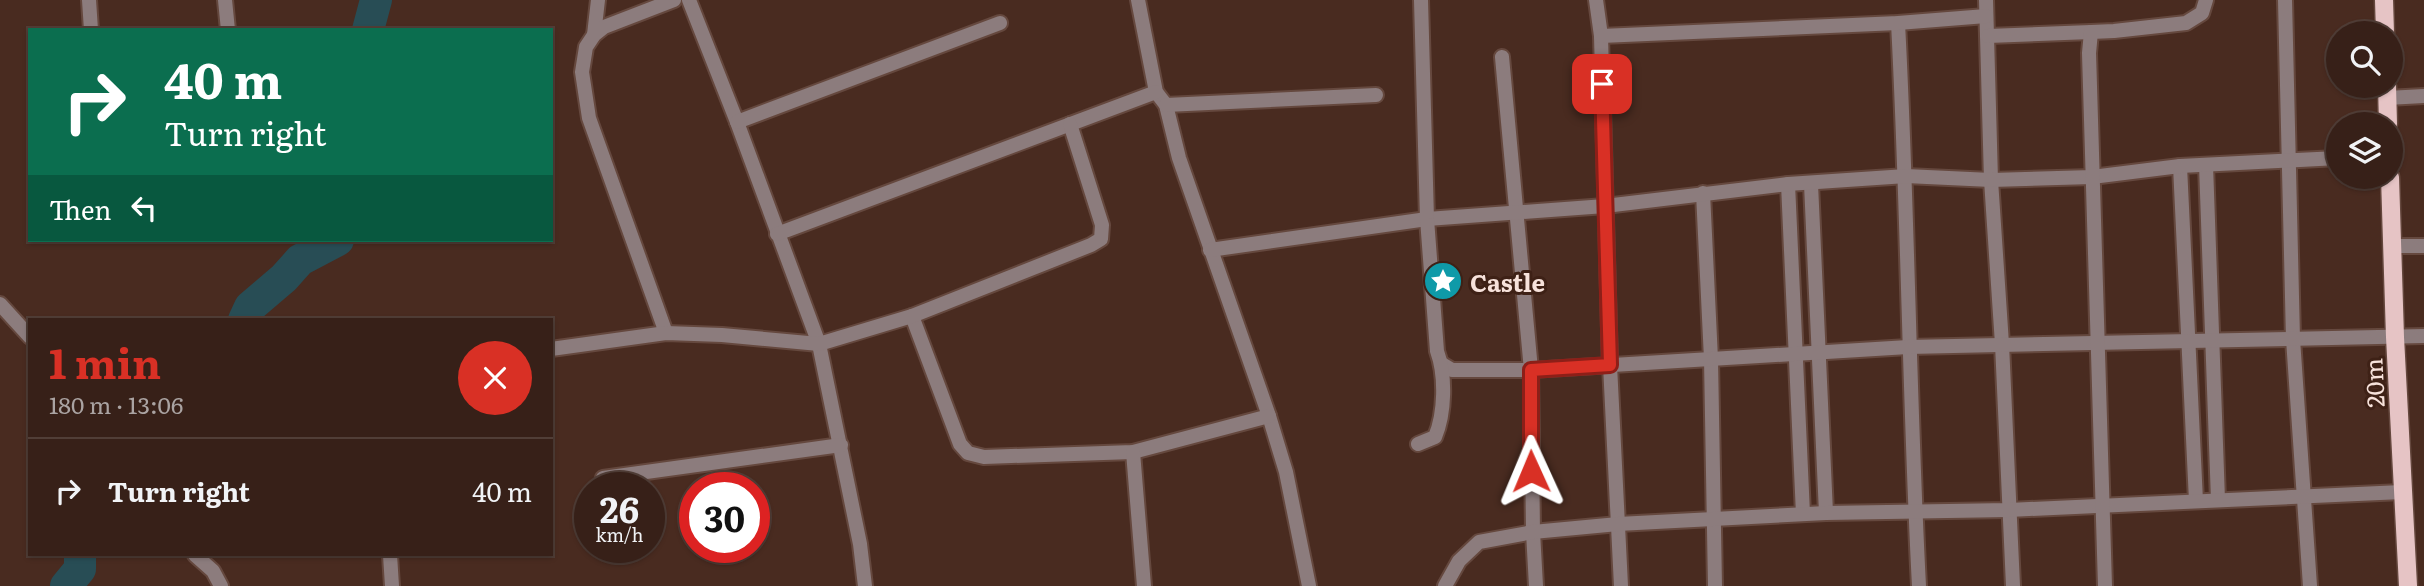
<!DOCTYPE html>
<html lang="en">
<head>
<meta charset="utf-8">
<style>
  :root { --surface:#372018; --page:#3e2821; --text:#f1f3f6; --muted:#aaa3a2; --line:#513e37; --accent:#d93025 }
  body { margin:0; font-family:Literata,serif; background:var(--page); color:var(--text); height:100vh; display:flex; flex-direction:column; font-size:26px; white-space:nowrap }
  * { box-sizing:border-box; margin:0 }
  p { font-size:23px; color:var(--muted) }
  .icon { flex:none; width:38px; height:38px; fill:none; stroke:currentColor; stroke-width:2; stroke-linecap:round; stroke-linejoin:round }
  .map { position:relative; flex:1; overflow:hidden }
  .sheet { position:absolute; left:28px; top:318px; width:525px; height:238px; display:flex; flex-direction:column; background:var(--surface); border-radius:0px; box-shadow:0 2px 5px #0004,0 0 0 2px var(--line) }
  .sheet>* { flex:none }
  .top-card { position:absolute; left:28px; top:28px; width:525px; height:214px; border-radius:0px; box-shadow:0 2px 5px #0004,0 0 0 2px var(--line); background:#0b6e4f; color:#fff; overflow:hidden }
  .buttons { position:absolute; left:2326px; top:21px; display:grid; gap:14px }
  .buttons a { display:grid; place-items:center; width:77px; height:77px; border-radius:50%; background:var(--surface); box-shadow:0 2px 5px #0004,0 0 0 2px var(--line); font-size:35px }
  .speed { position:absolute; left:574px; top:472px; display:flex; gap:14px; font-size:35px; font-weight:700; text-align:center }
  .speed>* { display:grid; place-content:center; width:91px; height:91px; border-radius:50%; background:var(--surface); box-shadow:0 2px 5px #0004,0 0 0 2px var(--line); line-height:1 }
  .speed small { font-size:18px; font-weight:400 }
  .speed .limit { border:10px solid #d22; background:#fff; color:#111 }
  .pin { position:absolute; display:grid; place-items:center; width:60px; height:60px; color:#fff; margin:-30px; border-radius:14px; box-shadow:0 4px 10px #0006 }
  .me { position:absolute; width:77px; margin:-38px; rotate:359deg; stroke-linejoin:round; filter:drop-shadow(0 0 5px #0008) }
  .turn { display:flex; align-items:center; gap:24px; height:147px; padding:0 21px; font-size:32px }
  .turn .icon { width:91px; height:91px; stroke-width:2.5 }
  .turn b { display:block; font-size:49px; line-height:60px }
  .then { display:flex; align-items:center; height:66px; padding:0 21px; background:#0003; gap:14px; font-size:26px }
  .round { display:grid; place-items:center; flex:none; width:74px; height:74px; border-radius:37px; background:var(--page) }
  .headline { display:flex; align-items:center; justify-content:space-between; height:119px; padding:0 21px }
  h1 { font-size:42px; font-weight:700; line-height:52px; color:var(--accent) }
  ul { padding:0; list-style:none }
  li { display:flex; align-items:center; gap:21px; height:105px; padding:0 21px; border-top:2px solid var(--line) }
  li div { flex:1 }
  li b { display:block; font-size:26px }
  li em { font-style:normal }
  .map>svg:first-child { display:block }
  .lines { fill:none; stroke-linecap:round; stroke-linejoin:round }
  .river { stroke:#284d55; stroke-width:32 }
  .street-casing { stroke:#65483e; stroke-width:18 }
  .primary-casing { stroke:#65483e; stroke-width:21 }
  .street { stroke:#8c7c7d; stroke-width:14 }
  .primary { stroke:#e6c4c5; stroke-width:18 }
  .route-casing { stroke:#8d1f18; stroke-width:18 }
  .route { stroke:#d93025; stroke-width:12 }
  .labels { text-anchor:middle; dominant-baseline:central; stroke-width:6; stroke-linejoin:round; paint-order:stroke }
  .poi-label { font-size:24px; font-weight:bold; fill:#f7e2db; stroke:#3e2116; text-anchor:start }
  .street-label { font-size:24px; fill:#f7e2db; stroke:#3e2116 }
</style>
</head>
<body>
<div class="map">
<svg width="2424" height="586" viewBox="0 0 2424 586">
  <rect width="100%" height="100%" fill="#492b20"/>
  <g class="lines">
    <g class="river">
      <polyline points="368,30 376,0"/>
      <polyline points="244,320 250,307 284,278 300,260 338,240"/>
      <polyline points="66,586 80,569 80,555"/>
    </g>
    <defs>
      <g id="street">
        <polyline points="89,0 91,30"/>
        <polyline points="225,0 228,30"/>
        <polyline points="689,0 737,122 819,344 860,544 865,586"/>
        <polyline points="1138,0 1156,92 1166,105 1179,158 1269,416 1286,472 1309,586"/>
        <polyline points="1596,0 1601,36 1610,365 1621,586"/>
        <polyline points="1986,0 1991,180 2002,344 2013,586"/>
        <polyline points="2285,0 2293,339 2310,586"/>
        <path d="M1898,23c10,188 11,375 21,563"/>
        <polyline points="594,35 598,0"/>
        <polyline points="1601,36 1898,23 1986,16"/>
        <polyline points="1988,36 2091,32"/>
        <polyline points="1502,57 1531,370 1533,532 1536,586"/>
        <polyline points="2387,98 2424,96"/>
        <polyline points="1166,105 1376,95"/>
        <polyline points="737,122 1000,23"/>
        <polyline points="2206,165 2218,500"/>
        <polyline points="2180,166 2196,501"/>
        <polyline points="1788,184 1803,514"/>
        <polyline points="1811,184 1826,513"/>
        <polyline points="1703,193 1711,359 1715,586"/>
        <polyline points="777,234 1156,92"/>
        <polyline points="2392,246 2424,246"/>
        <polyline points="1210,250 1427,219 1605,206 1788,184 1906,176 1991,180 2092,177 2180,166 2338,158"/>
        <polyline points="0,304 30,337"/>
        <polyline points="912,316 960,444 968,453 984,457 1133,452 1269,416"/>
        <polyline points="666,333 589,118 582,72 586,47 594,35 604,27 674,0"/>
        <polyline points="551,349 666,333 722,335 819,344 912,316 1091,245 1101,239 1102,225 1070,124"/>
        <polyline points="1442,364 1452,370 1531,370 1908,347 2424,336"/>
        <path d="M1418,444l17,-7c10,-24 11,-61 2,-86l-10,-132 -6,-219"/>
        <polyline points="1133,452 1144,586"/>
        <polyline points="603,478 841,445"/>
        <polyline points="195,555 213,571 221,586"/>
        <polyline points="390,555 392,586"/>
        <polyline points="1445,586 1459,561 1479,542 1533,532 1618,524 1826,513 2009,510 2402,492"/>
        <polyline points="2105,586 2089,53 2091,32 2114,31 2186,23 2202,13 2206,0"/>
      </g>
      <g id="primary">
        <polyline points="2384,0 2385,33"/>
        <polyline points="2387,86 2388,124"/>
        <polyline points="2390,177 2395,337 2408,586"/>
      </g>
    </defs>
    <use href="#street" class="street-casing"/>
    <use href="#primary" class="primary-casing"/>
    <use href="#street" class="street"/>
    <use href="#primary" class="primary"/>
  </g>
  <g class="lines">
    <defs>
      <polyline id="route" points="1531,471 1531,370 1610,365 1602,84"/>
    </defs>
    <use href="#route" class="route-casing"/>
    <use href="#route" class="route"/>
  </g>
  <defs>
    <symbol id="sight-disc" viewBox="-11 -11 22 22"><circle r="9.5" fill="#0f9aa8" stroke="#3e2116"/><path d="M0-6L1.8-2.2L6-1.7L2.9 1.2L3.7 5.4L0 3.3L-3.7 5.4L-2.9 1.2L-6-1.7L-1.8-2.2Z" fill="#fff"/></symbol>
  </defs>
  <g fill-rule="evenodd">
    <use href="#sight-disc" x="1421" y="259" width="44" height="44"/>
  </g>
  <g class="labels">
    <g class="poi-label">
      <text x="1470" y="281">Castle</text>
    </g>
    <g class="street-label">
      <text transform="translate(2373 383) rotate(-93)">20m</text>
    </g>
  </g>
</svg>
<div class="buttons">
<a><svg class="icon" aria-label="search" viewBox="0 0 24 24"><circle cx="10" cy="10" r="6"/><path d="M15 15l6 6"/></svg></a>
<a><svg class="icon" aria-label="layers" viewBox="0 0 24 24"><path d="M12 4l9 5-9 5-9-5zM3 14l9 5 9-5"/></svg></a>
</div>
<div class="speed"><div>26<small>km/h</small></div><div class="limit">30</div></div>
<div class="pin" style="left:1602px;top:84px;background:#d93025"><svg class="icon" aria-label="arrive" viewBox="0 0 24 24"><path d="M6 21V4h12l-3 4 3 4H6"/></svg></div>
<svg class="me" style="left:1531px;top:471px" viewBox="-20 -20 40 40"><path d="M0-17L14 15 0 8-14 15z" fill="#d93025" stroke="#fff" stroke-width="4"/></svg>
<div class="top-card">
<div class="turn"><svg class="icon" aria-label="right" viewBox="0 0 24 24"><path d="M7 20v-9h11M14 6l5 5-5 5"/></svg><div><b>40 m</b>Turn right</div></div>
<div class="then">Then<svg class="icon" aria-label="left" viewBox="0 0 24 24"><path d="M17 20v-9H6M10 6l-5 5 5 5"/></svg></div>
</div>
<section class="sheet">
<div class="headline"><div><h1>1 min</h1><p>180 m · 13:06</p></div><a class="round" style="background:#d93025;color:#fff"><svg class="icon" aria-label="close" viewBox="0 0 24 24"><path d="M6 6l12 12M18 6L6 18"/></svg></a></div>
<ul>
<li><svg class="icon" aria-label="right" viewBox="0 0 24 24"><path d="M7 20v-9h11M14 6l5 5-5 5"/></svg><div><b>Turn right</b></div><em>40 m</em></li>
</ul>
</section>
</div>
</body>
</html>
